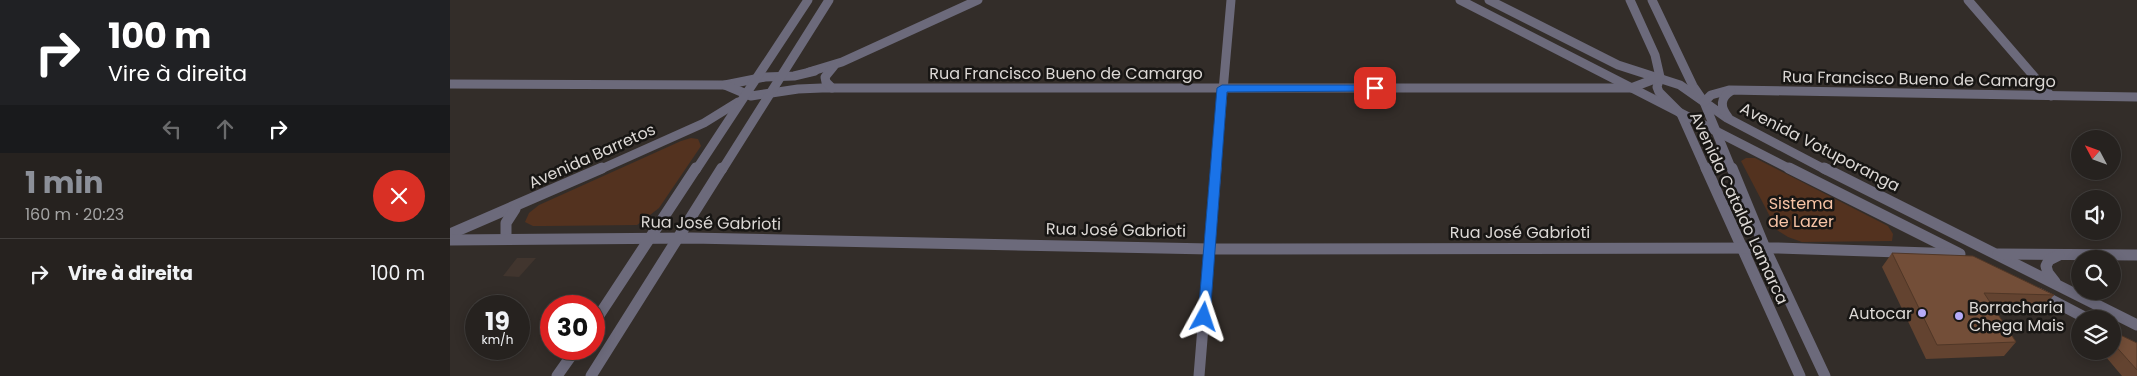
<!DOCTYPE html>
<html lang="pt">
<head>
<meta charset="utf-8">
<style>
  :root { --surface:#26221f; --page:#322f2c; --text:#f1f3f6; --muted:#a4a4a4; --line:#423f3d; --accent:#8c9099 }
  body { margin:0; font-family:Poppins,sans-serif; background:var(--page); color:var(--text); height:100vh; display:flex; flex-direction:column; font-size:19px; white-space:nowrap }
  * { box-sizing:border-box; margin:0 }
  p { font-size:16px; color:var(--muted) }
  .icon { flex:none; width:28px; height:28px; fill:none; stroke:currentColor; stroke-width:2; stroke-linecap:round; stroke-linejoin:round }
  .map { position:relative; flex:1; overflow:hidden }
  .drawer { display:flex; flex-direction:column; background:var(--surface); width:450px }
  .drawer>* { flex:none }
  .hud { background:#202124; color:#fff; overflow:hidden }
  .needle { width:32px; rotate:311deg }
  .controls { position:absolute; left:1621px; top:130px; display:grid; gap:10px }
  .controls a { display:grid; place-items:center; width:50px; height:50px; border-radius:50%; background:var(--surface); box-shadow:0 2px 12px #0003,0 0 0 1px var(--line); font-size:25px }
  .speed { position:absolute; left:15px; top:295px; display:flex; gap:10px; font-size:25px; font-weight:700; text-align:center }
  .speed>* { display:grid; place-content:center; width:65px; height:65px; border-radius:50%; background:var(--surface); box-shadow:0 2px 12px #0003,0 0 0 1px var(--line); line-height:1 }
  .speed small { font-size:12px; font-weight:400 }
  .speed .limit { border:8px solid #d22; background:#fff; color:#111 }
  .pin { position:absolute; display:grid; place-items:center; width:42px; height:42px; color:#fff; margin:-21px; border-radius:10px; box-shadow:0 2px 8px #0006 }
  .me { position:absolute; width:55px; margin:-28px; rotate:5deg; stroke-linejoin:round; filter:drop-shadow(0 0 4px #0008) }
  .turn { display:flex; align-items:center; gap:18px; height:105px; padding:0 25px; font-size:22px }
  .turn .icon { width:65px; height:65px; stroke-width:2.5 }
  .turn b { display:block; font-size:35px; line-height:42px }
  .lanes { display:flex; align-items:center; height:48px; padding:0 25px; background:#0003; justify-content:center; gap:25px; direction:ltr }
  .lanes .off { opacity:.35 }
  .round { display:grid; place-items:center; flex:none; width:52px; height:52px; border-radius:26px; background:var(--page) }
  .headline { display:flex; align-items:center; justify-content:space-between; height:85px; padding:0 25px }
  h1 { font-size:30px; font-weight:700; line-height:38px; color:var(--accent) }
  ul { padding:0; list-style:none }
  li { display:flex; align-items:center; gap:15px; height:70px; padding:0 25px; border-top:1px solid var(--line) }
  li div { flex:1 }
  li b { display:block; font-size:19px }
  li em { font-style:normal }
  main { display:flex; flex:1; min-height:0 }
  .map>svg:first-child { display:block }
  .built { fill:#41352e }
  .green { fill:#53321f }
  .lines { fill:none; stroke-linecap:round; stroke-linejoin:round }
  .street-far1 { stroke:#6c6a7b; stroke-width:9 }
  .street { stroke:#6c6a7b; stroke-width:11 }
  .wall { fill:#634330 }
  .building { fill:#734e38; stroke:#503727 }
  .route { fill:#1a73e8; stroke:#114b97 }
  .poi-dot { fill:#b6abf8; stroke:#181614; stroke-width:2 }
  .labels { text-anchor:middle; dominant-baseline:central; stroke-width:5; stroke-linejoin:round; paint-order:stroke }
  .street-label { font-size:16px; fill:#dcd8d5; stroke:#181614 }
  .park-label { font-size:16px; fill:#f8c4a6; stroke:#181614 }
  .poi-label { font-size:16px; fill:#dcd8d5; stroke:#181614; text-anchor:start }
</style>
</head>
<body>
<main>
<section class="drawer">
<div class="hud">
<div class="turn"><svg class="icon" aria-label="right" viewBox="0 0 24 24"><path d="M7 20v-9h11M14 6l5 5-5 5"/></svg><div><b>100 m</b>Vire à direita</div></div>
<div class="lanes"><svg class="icon off" aria-label="left" viewBox="0 0 24 24"><path d="M17 20v-9H6M10 6l-5 5 5 5"/></svg><svg class="icon off" aria-label="ahead" viewBox="0 0 24 24"><path d="M12 20V5M6 11l6-6 6 6"/></svg><svg class="icon" aria-label="right" viewBox="0 0 24 24"><path d="M7 20v-9h11M14 6l5 5-5 5"/></svg></div>
</div>
<div class="headline"><div><h1>1 min</h1><p>160 m · 20:23</p></div><a class="round" style="background:#d93025;color:#fff"><svg class="icon" aria-label="close" viewBox="0 0 24 24"><path d="M6 6l12 12M18 6L6 18"/></svg></a></div>
<ul>
<li><svg class="icon" aria-label="right" viewBox="0 0 24 24"><path d="M7 20v-9h11M14 6l5 5-5 5"/></svg><div><b>Vire à direita</b></div><em>100 m</em></li>
</ul>
</section>
<div class="map">
<svg width="1687" height="376" viewBox="0 0 1687 376">
  <rect width="100%" height="100%" fill="#332d29"/>
  <polygon class="built" points="67,258 86,258 69,277 53,276"/>
  <g class="green">
    <polygon points="241,138 248,139 251,146 209,208 187,225 96,226 83,226 75,222 79,213 89,205 231,141"/>
    <polygon points="1296,158 1305,158 1438,226 1443,234 1442,241 1352,242 1338,237 1327,230 1291,161"/>
  </g>
  <g class="lines">
    <g class="street-far1">
      <polyline points="1010,0 1342,170"/>
      <polyline points="1039,0 1168,65 1230,85 1277,118 1376,170"/>
      <polyline points="1180,0 1205,55 1210,77 1207,87 1209,92 1231,114 1256,170"/>
      <polyline points="1202,0 1243,86 1254,102 1282,170"/>
      <polyline points="1518,0 1601,96"/>
      <polyline points="359,72 392,62 528,0"/>
      <polyline points="0,84 275,85 315,77 344,76 365,71"/>
      <polyline points="275,85 301,96 348,89 372,88 1181,88 1210,77"/>
      <polyline points="382,88 376,82 375,77 384,66"/>
      <polyline points="1254,102 1261,95 1279,90 1687,97"/>
      <path d="M1278,117c-8,-10 -8,-19 3,-26"/>
      <polyline points="149,170 254,123 288,102"/>
      <polyline points="246,170 358,0"/>
      <polyline points="272,170 379,0"/>
      <polyline points="766,170 781,0"/>
    </g>
    <g class="street">
      <polyline points="1256,168 1350,376"/>
      <polyline points="1282,168 1315,248 1375,376"/>
      <polyline points="1339,168 1508,253"/>
      <polyline points="1374,168 1687,325"/>
      <polyline points="0,234 152,168"/>
      <polyline points="56,239 56,223 65,209"/>
      <polyline points="0,240 241,238 760,249 1327,248 1510,254"/>
      <polyline points="1548,254 1687,255"/>
      <polyline points="1605,282 1598,273 1596,266 1599,260 1609,255"/>
      <polyline points="1588,293 1638,319"/>
      <polyline points="144,323 246,168"/>
      <polyline points="107,376 126,349"/>
      <polyline points="141,376 272,168"/>
      <polyline points="749,376 766,168"/>
    </g>
  </g>
  <g class="wall">
    <polygon points="1442,253 1604,295 1592,309 1543,308 1566,342 1554,356 1476,359 1432,267"/>
    <polygon points="1662,331 1687,343 1687,376 1672,376 1651,351 1662,351"/>
  </g>
  <g class="building">
    <polygon points="1442,253 1523,256 1604,295 1534,293 1566,342 1487,345"/>
    <polygon points="1662,331 1687,343 1687,370 1662,342"/>
  </g>
  <polygon class="route" points="772,85 925,85 930,88 925,91 777,92 760,317 759,321 754,322 749,321 748,317 767,88"/>
  <g class="poi-dot">
    <circle cx="1472" cy="313" r="5"/>
    <circle cx="1509" cy="316" r="5"/>
  </g>
  <g class="labels">
    <g class="street-label">
      <text x="616" y="73">Rua Francisco Bueno de Camargo</text>
      <text transform="translate(1469 79) rotate(1)">Rua Francisco Bueno de Camargo</text>
      <text transform="translate(1370 147) rotate(27)">Avenida Votuporanga</text>
      <text transform="translate(142 156) rotate(-24)">Avenida Barretos</text>
      <text transform="translate(1289 208) rotate(65)">Avenida Cataldo Lamarca</text>
      <text transform="translate(261 223) rotate(1)">Rua José Gabrioti</text>
      <text transform="translate(666 230) rotate(1)">Rua José Gabrioti</text>
      <text x="1070" y="232">Rua José Gabrioti</text>
    </g>
    <g class="park-label">
      <text x="1351" y="203">Sistema<tspan x="1351" dy="18">de Lazer</tspan></text>
    </g>
    <g class="poi-label">
      <text x="1519" y="307">Borracharia<tspan x="1519" dy="18">Chega Mais</tspan></text>
      <text x="1462" y="313" text-anchor="end">Autocar</text>
    </g>
  </g>
</svg>
<div class="controls">
<a><svg class="needle" viewBox="-14 -14 28 28"><path d="M0-13l5 13h-10z" fill="#e53935"/><path d="M0 13l5-13h-10z" fill="#a4a4a4"/></svg></a>
<a><svg class="icon" aria-label="sound" viewBox="0 0 24 24"><path d="M4 9h4l5-4v14l-5-4H4zM17 9q2 3 0 6"/></svg></a>
<a><svg class="icon" aria-label="search" viewBox="0 0 24 24"><circle cx="10" cy="10" r="6"/><path d="M15 15l6 6"/></svg></a>
<a><svg class="icon" aria-label="layers" viewBox="0 0 24 24"><path d="M12 4l9 5-9 5-9-5zM3 14l9 5 9-5"/></svg></a>
</div>
<div class="speed"><div>19<small>km/h</small></div><div class="limit">30</div></div>
<div class="pin" style="left:925px;top:88px;background:#d93025"><svg class="icon" aria-label="arrive" viewBox="0 0 24 24"><path d="M6 21V4h12l-3 4 3 4H6"/></svg></div>
<svg class="me" style="left:754px;top:317px" viewBox="-20 -20 40 40"><path d="M0-17L14 15 0 8-14 15z" fill="#1a73e8" stroke="#fff" stroke-width="4"/></svg>
</div>
</main>
</body>
</html>
